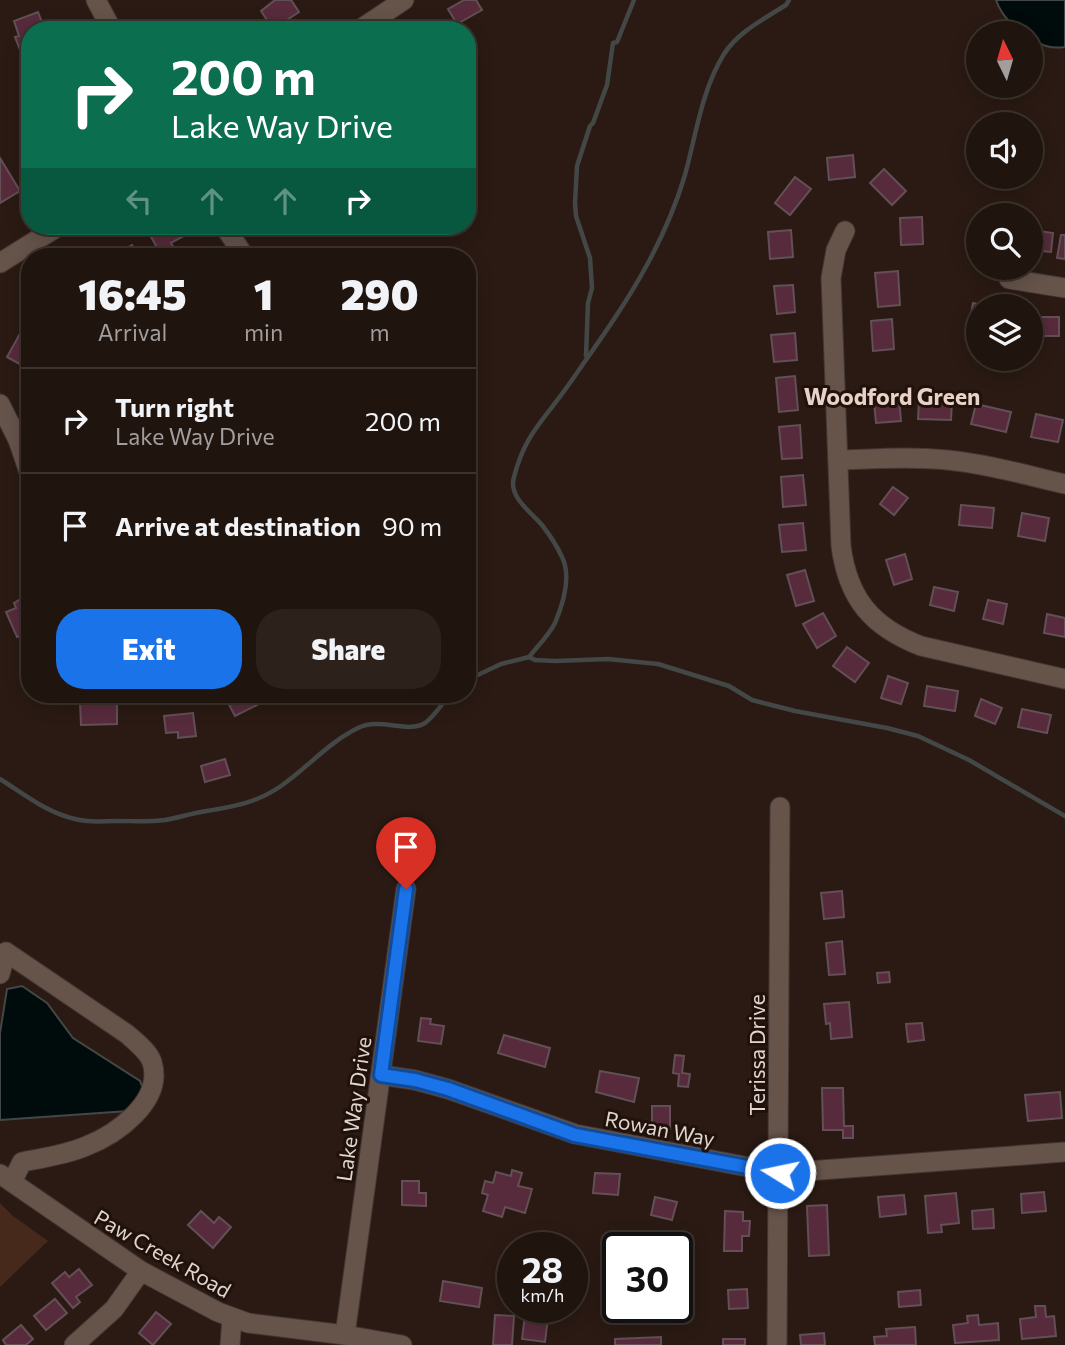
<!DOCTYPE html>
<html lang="en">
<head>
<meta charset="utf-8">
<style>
  :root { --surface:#20140e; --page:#2d211c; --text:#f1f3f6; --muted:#a29e9e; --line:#3d332e; --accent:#1a73e8 }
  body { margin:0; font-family:Commissioner,sans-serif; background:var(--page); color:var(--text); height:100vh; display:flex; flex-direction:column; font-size:26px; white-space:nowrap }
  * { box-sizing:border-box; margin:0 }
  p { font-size:23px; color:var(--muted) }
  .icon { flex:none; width:38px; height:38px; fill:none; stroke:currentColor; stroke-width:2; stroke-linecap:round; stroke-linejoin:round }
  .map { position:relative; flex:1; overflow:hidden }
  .drawer { position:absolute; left:21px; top:248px; width:455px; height:455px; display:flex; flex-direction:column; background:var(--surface); border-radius:28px; box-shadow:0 4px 18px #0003,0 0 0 2px var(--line) }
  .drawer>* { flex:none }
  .hud { position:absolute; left:21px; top:21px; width:455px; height:214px; border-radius:28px; box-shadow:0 4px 18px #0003,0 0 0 2px var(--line); background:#0b6e4f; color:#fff; overflow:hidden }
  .needle { width:46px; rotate:355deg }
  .fabs { position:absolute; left:966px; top:21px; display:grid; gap:14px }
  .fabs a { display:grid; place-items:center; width:77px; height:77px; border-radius:50%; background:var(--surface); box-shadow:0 4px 18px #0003,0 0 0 2px var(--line); font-size:35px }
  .speed { position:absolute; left:497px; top:1232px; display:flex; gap:14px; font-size:35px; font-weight:700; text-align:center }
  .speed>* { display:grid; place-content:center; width:91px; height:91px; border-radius:50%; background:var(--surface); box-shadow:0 4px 18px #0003,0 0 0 2px var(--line); line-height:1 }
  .speed small { font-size:18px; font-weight:400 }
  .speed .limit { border:4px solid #111; border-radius:10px; background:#fff; color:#111 }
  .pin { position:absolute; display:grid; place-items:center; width:60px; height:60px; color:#fff; margin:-72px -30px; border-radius:50% 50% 50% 0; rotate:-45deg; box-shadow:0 0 7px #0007 }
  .pin .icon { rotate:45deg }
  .me { position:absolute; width:77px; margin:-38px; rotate:280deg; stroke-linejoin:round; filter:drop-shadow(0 0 5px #0008) }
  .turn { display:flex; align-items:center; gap:24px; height:147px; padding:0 35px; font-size:32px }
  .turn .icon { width:91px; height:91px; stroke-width:2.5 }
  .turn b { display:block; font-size:49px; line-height:60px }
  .lanes { display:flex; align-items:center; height:66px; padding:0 35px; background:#0003; justify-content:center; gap:35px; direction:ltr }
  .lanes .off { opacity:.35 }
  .eta { display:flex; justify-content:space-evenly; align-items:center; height:119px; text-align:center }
  .eta b { font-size:42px; font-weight:800; line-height:49px }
  .action { display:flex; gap:14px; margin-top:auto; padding:14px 35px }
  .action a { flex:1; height:80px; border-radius:28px; background:var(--accent); color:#fff; font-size:28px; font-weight:800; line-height:80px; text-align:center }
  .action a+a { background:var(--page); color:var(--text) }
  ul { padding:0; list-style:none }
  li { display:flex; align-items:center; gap:21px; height:105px; padding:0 35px; border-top:2px solid var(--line) }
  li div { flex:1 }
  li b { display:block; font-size:26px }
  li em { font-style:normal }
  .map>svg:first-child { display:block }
  .green { fill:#46291a }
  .water { fill:#000b0b; stroke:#434846; stroke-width:2 }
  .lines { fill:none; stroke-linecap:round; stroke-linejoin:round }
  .stream { stroke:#434846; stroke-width:4.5 }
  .building { fill:#572b3c; stroke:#634f56; stroke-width:2 }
  .minor-casing { stroke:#433733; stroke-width:21 }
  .minor { stroke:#66544b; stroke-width:19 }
  .route-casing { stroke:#114b97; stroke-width:18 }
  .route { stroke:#1a73e8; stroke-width:12 }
  .labels { text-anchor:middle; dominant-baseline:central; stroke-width:6; stroke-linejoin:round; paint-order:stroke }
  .street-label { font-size:21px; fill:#e0d5d0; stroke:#20110a }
  .neighbourhood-label { font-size:23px; font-weight:bold; fill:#e8d2c7; stroke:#20110a }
</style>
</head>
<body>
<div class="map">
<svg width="1065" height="1345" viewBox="0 0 1065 1345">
  <rect width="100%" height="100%" fill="#2a1a13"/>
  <polygon class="green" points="0,1203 13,1216 48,1241 0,1287"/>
  <g class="water">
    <path d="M996,0h69v47c-15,2 -22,-1 -34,-9v-5c-16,0 -30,-19 -35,-33z"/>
    <polygon points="22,986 47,1003 73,1038 140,1081 143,1089 128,1111 0,1120 0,1033 7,989"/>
  </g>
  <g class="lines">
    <g class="stream">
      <polyline points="586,356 588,303 592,288 590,258 576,216 575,203 577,166 590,126 593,123 607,85 613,43 617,42 634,0"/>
      <path d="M529,657c8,-10 20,-22 26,-34 8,-19 17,-46 7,-66 -5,-11 -13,-23 -20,-32 -11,-13 -34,-28 -28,-48 11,-43 29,-56 53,-90 28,-40 58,-81 81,-124 15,-28 28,-58 37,-88 11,-40 17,-86 39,-121 14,-22 40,-35 62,-49l3,-5"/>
      <polyline points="467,680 501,664 529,657 535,660 555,661 608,659 658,664 729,686 752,700 795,711 887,728 918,736 969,760 1065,816"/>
      <path d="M0,779c24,15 47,34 75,40 14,4 28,2 42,2 16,0 32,1 48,-1 12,-2 24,-6 36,-8 30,-5 54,-8 80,-26 26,-18 48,-44 77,-58 23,-11 49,6 67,-5 10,-7 17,-20 25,-28"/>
    </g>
  </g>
  <g class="building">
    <polygon points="275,0 291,0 299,12 273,29 261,11"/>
    <polygon points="464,0 476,0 482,10 457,24 448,9"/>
    <polygon points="38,12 45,30 30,30 30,46 20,50 15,37 19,36 14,21"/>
    <polygon points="978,83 978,86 1006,86 1000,98 976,86"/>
    <polygon points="853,155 855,177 829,180 827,158"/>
    <polygon points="0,158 20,191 0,203"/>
    <polygon points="884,169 906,191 892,205 870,183"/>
    <polygon points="795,177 811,189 790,215 775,203"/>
    <polygon points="922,217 923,244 901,245 900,218"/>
    <polygon points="163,226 185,226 189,233 171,243 179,257 162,257 149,233"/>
    <polygon points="791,230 793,257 770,259 768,232"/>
    <polygon points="1032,230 1053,233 1051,252 1031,250"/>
    <polygon points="1061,235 1065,235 1065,259 1057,258"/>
    <polygon points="132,245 140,257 111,257"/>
    <polygon points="898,271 900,305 878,307 875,273"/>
    <polygon points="793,285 795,312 777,314 774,286"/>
    <polygon points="973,303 987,306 978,306 978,326 969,324"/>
    <rect x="1036" y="317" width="23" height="19"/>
    <polygon points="892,319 894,349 873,351 871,321"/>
    <polygon points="27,321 30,322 29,369 7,357"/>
    <polygon points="795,333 797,360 774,362 771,335"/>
    <polygon points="795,376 798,410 779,412 776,378"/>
    <polygon points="899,399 901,421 876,423 874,402"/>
    <polygon points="919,400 952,400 951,420 918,419"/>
    <polygon points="976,404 1011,412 1006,432 971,424"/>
    <polygon points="1036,414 1063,420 1058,442 1031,437"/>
    <polygon points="800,425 802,458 782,459 779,427"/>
    <polygon points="803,475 806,505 783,507 781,477"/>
    <polygon points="893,487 908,498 894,515 880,504"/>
    <polygon points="961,505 994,508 992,528 959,525"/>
    <polygon points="1022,513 1049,518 1045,541 1018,536"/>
    <polygon points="803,523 806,550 782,552 779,525"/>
    <polygon points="905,554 912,579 894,585 886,560"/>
    <polygon points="805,570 814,601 796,606 787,575"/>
    <polygon points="934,587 958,592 954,611 930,605"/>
    <polygon points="21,599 30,619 30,632 17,637 6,612 16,608 14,603"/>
    <polygon points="988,600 1007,604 1003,624 983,619"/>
    <polygon points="823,613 836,636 817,648 803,624"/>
    <polygon points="1047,614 1065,618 1065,637 1044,633"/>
    <polygon points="847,647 869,663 855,682 833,666"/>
    <polygon points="888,676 908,683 901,704 881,698"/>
    <polygon points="927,686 958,691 955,711 924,706"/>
    <polygon points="235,695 257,695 261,703 235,716 226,699"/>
    <polygon points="981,699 1002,708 995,724 975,716"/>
    <polygon points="80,702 117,702 117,724 81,725"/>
    <polygon points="1022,709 1051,715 1047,733 1018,727"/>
    <polygon points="193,713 196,736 178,738 178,732 166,733 164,716"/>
    <polygon points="225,759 230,775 205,782 201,766"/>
    <polygon points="842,891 844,917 824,919 821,893"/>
    <polygon points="842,941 845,974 829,975 826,943"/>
    <polygon points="889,972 890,982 878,983 877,973"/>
    <polygon points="849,1002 852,1037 831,1039 830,1023 826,1024 824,1004"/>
    <polygon points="421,1018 431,1019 430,1024 444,1026 441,1044 418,1041"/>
    <polygon points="922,1023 924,1040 908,1042 906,1024"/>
    <polygon points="504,1035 550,1048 545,1067 498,1053"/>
    <polygon points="675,1055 684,1056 682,1073 690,1074 688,1087 678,1086 679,1074 673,1073"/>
    <polygon points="600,1071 639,1078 634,1102 596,1092"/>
    <polygon points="822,1088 843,1088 844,1126 853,1126 853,1138 843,1138 843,1130 823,1130"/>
    <polygon points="1060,1092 1062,1118 1028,1121 1025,1095"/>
    <rect x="652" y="1106" width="18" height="23"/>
    <polygon points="512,1170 522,1173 518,1186 532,1189 525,1213 505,1207 502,1217 483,1211 488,1195 482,1193 485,1181 493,1183 496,1172 511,1176"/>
    <polygon points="595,1173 620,1174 618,1195 593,1193"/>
    <polygon points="402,1181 419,1181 419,1193 426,1193 426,1206 402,1205"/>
    <polygon points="1044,1192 1046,1211 1022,1213 1021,1194"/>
    <polygon points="956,1193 959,1223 941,1225 942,1232 928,1233 925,1196"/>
    <polygon points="904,1195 906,1214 880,1217 878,1197"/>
    <polygon points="655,1197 677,1202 672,1220 651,1215"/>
    <polygon points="827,1205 829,1255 809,1256 807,1206"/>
    <polygon points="993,1209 994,1228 973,1229 972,1211"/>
    <polygon points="201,1211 214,1223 219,1217 231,1227 213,1248 188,1225"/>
    <polygon points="725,1211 743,1212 743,1221 750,1221 749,1236 742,1236 742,1251 724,1251"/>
    <polygon points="79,1269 92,1285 76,1297 80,1302 73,1308 52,1283 65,1272 69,1277"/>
    <polygon points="443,1281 482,1288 479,1307 440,1301"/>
    <polygon points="747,1289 748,1308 729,1309 728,1290"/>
    <polygon points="920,1290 921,1305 899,1307 898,1292"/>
    <polygon points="55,1299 67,1313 46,1330 34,1316"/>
    <polygon points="1035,1306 1045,1306 1046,1317 1054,1316 1056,1336 1022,1339 1020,1319 1036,1317"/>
    <polygon points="156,1312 171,1324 153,1345 139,1333"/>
    <polygon points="495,1315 514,1316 512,1345 493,1345"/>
    <polygon points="525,1315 548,1318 545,1342 522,1339"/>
    <polygon points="978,1315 979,1325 998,1323 999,1340 955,1343 953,1325 968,1323 967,1316"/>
    <polygon points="21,1325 33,1339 26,1345 6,1345 3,1340"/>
    <polygon points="915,1327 916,1345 875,1345 874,1337 887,1336 886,1329"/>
    <polygon points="824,1333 825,1345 801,1345 800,1335"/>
    <polygon points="661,1337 661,1345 615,1345 615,1339"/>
    <rect x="723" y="1339" width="22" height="6"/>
  </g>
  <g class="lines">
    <defs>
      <g id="minor">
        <polyline points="96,0 112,30"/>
        <polyline points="359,30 404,0"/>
        <polyline points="224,226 245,257"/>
        <path d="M845,231l-9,19 -5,28 10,268c7,53 31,81 80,100l144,33"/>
        <polyline points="0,263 59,226"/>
        <polyline points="1009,279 1065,288"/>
        <polyline points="0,404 18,440 30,475"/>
        <path d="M838,460c36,-1 73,-4 109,0 40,4 79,15 118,24"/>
        <path d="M0,974l6,-22 121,82c9,8 21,17 25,28 12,39 -36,73 -68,85 -20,8 -41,11 -62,15l-10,20"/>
        <polyline points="381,1075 415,1080 448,1089 575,1134 780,1173 1065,1152"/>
        <polyline points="0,1174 141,1271 218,1312 248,1323 345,1335 402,1345"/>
        <polyline points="345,1335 406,889"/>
        <polyline points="74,1345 114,1309 141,1271"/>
        <polyline points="230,1345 232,1318"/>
        <polyline points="777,1345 780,807"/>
      </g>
    </defs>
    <use href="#minor" class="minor-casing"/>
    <use href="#minor" class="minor"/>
  </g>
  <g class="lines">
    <defs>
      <polyline id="route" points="406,889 381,1075 415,1080 448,1089 575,1135 780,1173"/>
    </defs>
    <use href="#route" class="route-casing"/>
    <use href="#route" class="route"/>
  </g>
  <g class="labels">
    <g class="street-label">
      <text transform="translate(756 1055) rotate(-90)">Terissa Drive</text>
      <text transform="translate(353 1109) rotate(-82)">Lake Way Drive</text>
      <text transform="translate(660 1128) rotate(11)">Rowan Way</text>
      <text transform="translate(163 1253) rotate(30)">Paw Creek Road</text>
    </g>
    <g class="neighbourhood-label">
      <text x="892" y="396">Woodford Green</text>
    </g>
  </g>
</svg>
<div class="fabs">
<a><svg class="needle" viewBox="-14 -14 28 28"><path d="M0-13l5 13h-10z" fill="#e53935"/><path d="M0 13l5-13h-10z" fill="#a29e9e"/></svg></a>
<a><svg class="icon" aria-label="sound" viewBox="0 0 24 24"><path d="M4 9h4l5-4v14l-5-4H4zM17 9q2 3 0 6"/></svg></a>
<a><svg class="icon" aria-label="search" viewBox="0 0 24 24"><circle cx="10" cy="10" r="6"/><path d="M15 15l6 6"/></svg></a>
<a><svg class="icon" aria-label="layers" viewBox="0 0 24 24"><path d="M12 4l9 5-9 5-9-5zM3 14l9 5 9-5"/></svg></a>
</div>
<div class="speed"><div>28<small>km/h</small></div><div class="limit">30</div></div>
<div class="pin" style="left:406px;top:889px;background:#d93025"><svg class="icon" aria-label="arrive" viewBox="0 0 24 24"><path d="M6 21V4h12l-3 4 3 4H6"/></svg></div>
<svg class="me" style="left:780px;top:1173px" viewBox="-20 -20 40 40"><circle r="17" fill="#1a73e8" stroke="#fff" stroke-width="3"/><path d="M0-11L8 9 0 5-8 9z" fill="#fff"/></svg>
<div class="hud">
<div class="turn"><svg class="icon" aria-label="right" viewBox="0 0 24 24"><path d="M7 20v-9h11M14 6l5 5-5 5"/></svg><div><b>200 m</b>Lake Way Drive</div></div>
<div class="lanes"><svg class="icon off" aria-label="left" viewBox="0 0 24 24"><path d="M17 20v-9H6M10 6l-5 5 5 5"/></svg><svg class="icon off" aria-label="ahead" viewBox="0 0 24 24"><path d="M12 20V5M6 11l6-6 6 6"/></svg><svg class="icon off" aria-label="ahead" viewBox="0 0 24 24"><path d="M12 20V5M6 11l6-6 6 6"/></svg><svg class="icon" aria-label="right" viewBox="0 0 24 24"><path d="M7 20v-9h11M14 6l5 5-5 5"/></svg></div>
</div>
<section class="drawer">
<div class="eta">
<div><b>16:45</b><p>Arrival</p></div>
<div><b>1</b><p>min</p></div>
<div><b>290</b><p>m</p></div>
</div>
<ul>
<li><svg class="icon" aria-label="right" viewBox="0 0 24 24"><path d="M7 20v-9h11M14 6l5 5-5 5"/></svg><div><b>Turn right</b><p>Lake Way Drive</p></div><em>200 m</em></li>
<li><svg class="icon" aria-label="arrive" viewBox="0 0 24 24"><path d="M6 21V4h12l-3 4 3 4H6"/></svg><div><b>Arrive at destination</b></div><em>90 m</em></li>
</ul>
<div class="action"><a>Exit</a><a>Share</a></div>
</section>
</div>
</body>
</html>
